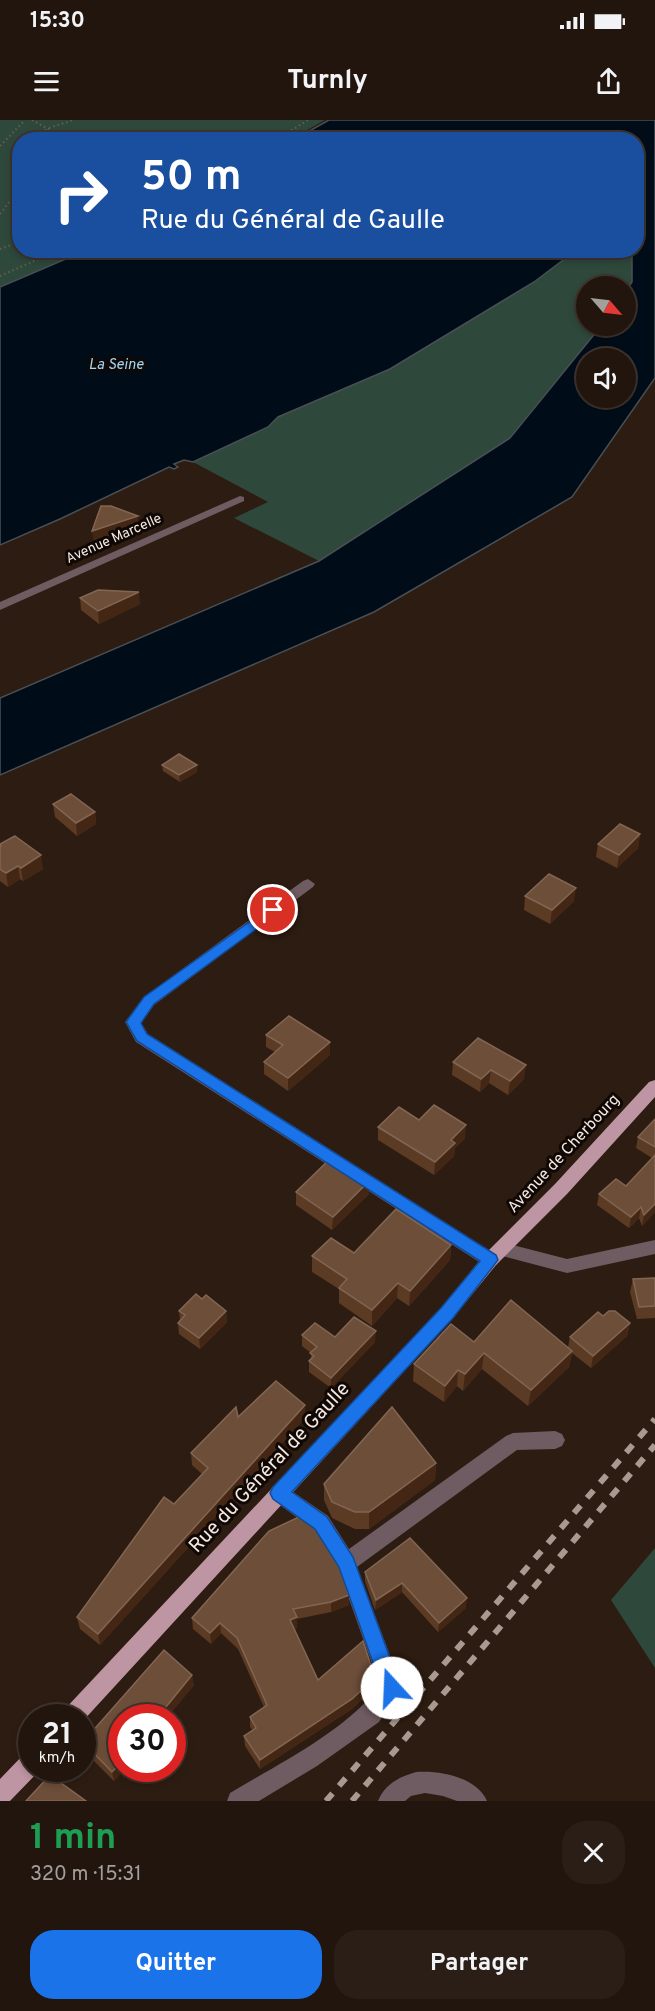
<!DOCTYPE html>
<html lang="fr">
<head>
<meta charset="utf-8">
<style>
  :root { --surface:#22150d; --page:#2a1e16; --text:#f1f3f6; --muted:#a29f9d; --line:#3f342e; --accent:#1a73e8 }
  body { margin:0; font-family:Overpass,sans-serif; background:var(--page); color:var(--text); height:100vh; display:flex; flex-direction:column; font-size:22px; white-space:nowrap }
  * { box-sizing:border-box; margin:0 }
  p { font-size:20px; color:var(--muted) }
  .icon { flex:none; width:33px; height:33px; fill:none; stroke:currentColor; stroke-width:2; stroke-linecap:round; stroke-linejoin:round }
  .map { position:relative; height:1681px; overflow:hidden }
  .panel { display:flex; flex-direction:column; background:var(--surface); flex:1 }
  .panel>* { flex:none }
  .hud { position:absolute; left:12px; top:12px; width:632px; height:126px; border-radius:24px; box-shadow:0 3px 9px #0003,0 0 0 2px var(--line); background:#1a4fa0; color:#fff; overflow:hidden }
  .needle { width:39px; rotate:118deg }
  .tools { position:absolute; left:576px; top:156px; display:grid; gap:12px }
  .tools a { display:grid; place-items:center; width:60px; height:60px; border-radius:50%; background:var(--surface); box-shadow:0 3px 9px #0003,0 0 0 2px var(--line); font-size:30px }
  .speed { position:absolute; left:18px; top:1584px; display:flex; gap:12px; font-size:30px; font-weight:700; text-align:center }
  .speed>* { display:grid; place-content:center; width:78px; height:78px; border-radius:50%; background:var(--surface); box-shadow:0 3px 9px #0003,0 0 0 2px var(--line); line-height:1 }
  .speed small { font-size:15px; font-weight:400 }
  .speed .limit { border:9px solid #d22; background:#fff; color:#111 }
  .pin { position:absolute; display:grid; place-items:center; width:51px; height:51px; color:#fff; margin:-26px; border:3px solid #fff; border-radius:50%; box-shadow:0 2px 6px #0007 }
  .me { position:absolute; width:66px; margin:-33px; rotate:340deg; stroke-linejoin:round; filter:drop-shadow(0 0 4px #0008) }
  .turn { display:flex; align-items:center; gap:21px; height:126px; padding:0 30px; font-size:27px }
  .turn .icon { width:78px; height:78px; stroke-width:2.5 }
  .turn b { display:block; font-size:42px; line-height:51px }
  .round { display:grid; place-items:center; flex:none; width:63px; height:63px; border-radius:24px; background:var(--page) }
  .overview { display:flex; align-items:center; justify-content:space-between; height:102px; padding:0 30px }
  h1 { font-size:36px; font-weight:700; line-height:45px; color:#1e9e55 }
  .action { display:flex; gap:12px; margin-top:auto; padding:12px 30px }
  .action a { flex:1; height:69px; border-radius:24px; background:var(--accent); color:#fff; font-size:24px; font-weight:700; line-height:69px; text-align:center }
  .action a+a { background:var(--page); color:var(--text) }
  .status { display:flex; justify-content:space-between; align-items:center; height:42px; padding:0 30px; background:var(--surface); direction:ltr }
  .status svg { height:16px; fill:currentColor }
  header { display:flex; justify-content:space-between; align-items:center; height:78px; padding:0 30px; background:var(--surface); font-size:27px; font-weight:700 }
  .map>svg:first-child { display:block }
  .green { fill:#2e483b }
  .water { fill:#000d18; stroke:#494f54; stroke-width:1.5; fill-rule:evenodd }
  .lines { fill:none; stroke-linecap:round; stroke-linejoin:round }
  .path { stroke:#6a5b51; stroke-width:2; stroke-dasharray:1.5 3; stroke-linecap:butt }
  .street { fill:#6f5b62; fill-rule:evenodd }
  .primary { fill:#be95a3; fill-rule:evenodd }
  .rail { stroke:#a89a91; stroke-width:6; stroke-dasharray:10 10; stroke-linecap:butt }
  .wall { fill:#5c3b24 }
  .shaded-wall { fill:#432714 }
  .building { fill:#6d4e39; stroke:#826653; stroke-width:1.5 }
  .route { fill:#1a73e8; stroke:#114b97; stroke-width:1.5 }
  .labels { text-anchor:middle; dominant-baseline:central; stroke-width:6; stroke-linejoin:round; paint-order:stroke }
  .far-street-label { font-size:14px; fill:#f4e8e1; stroke:#100805 }
  .far-water-label { font-size:15px; font-style:italic; fill:#9fd8f9; stroke:#100805 }
  .street-label { font-size:16px; fill:#f4e8e1; stroke:#100805 }
  .near-street-label { font-size:20px; fill:#f4e8e1; stroke:#100805 }
</style>
</head>
<body>
<div class="status"><b>15:30</b><svg viewBox="0 0 49 12"><path d="M0 12V9h3v3zM5 12V6h3v6zM10 12V3h3v9zM15 12V0h3v12zM26 1h20v11H26zM47 4h2v5h-2z"/></svg></div>
<header><svg class="icon" aria-label="menu" viewBox="0 0 24 24"><path d="M4 6h16M4 12h16M4 18h16"/></svg>Turnly<svg class="icon" aria-label="share" viewBox="0 0 24 24"><path d="M12 15V3M7 8l5-5 5 5M5 13v7h14v-7"/></svg></header>
<div class="map">
<svg width="655" height="1681" viewBox="0 0 655 1681">
  <rect width="100%" height="100%" fill="#2d1c11"/>
  <g class="green">
    <polygon points="0,0 325,0 291,19 20,20 20,130 83,131 33,161 0,172"/>
    <polygon points="629,130 632,133 632,162 626,171 626,166 586,166 586,206 601,206 510,318 319,441 234,398 268,382 193,342 268,307 278,297 390,249 534,162 575,131"/>
    <polygon points="655,1428 655,1548 611,1480"/>
  </g>
  <g class="water">
    <path d="M329,0h326v258l-83,119 -198,115 -374,163v-77l319,-137 191,-123 91,-112h25v-35l6,-9v-29l-3,-2 7,-1v-110l-341,-1zM626,238v40h-40v-40z"/>
    <polygon points="87,130 575,130 575,131 534,162 390,249 278,297 268,307 193,342 184,340 174,344 178,347 174,349 169,347 60,399 0,425 0,167"/>
  </g>
  <g class="lines">
    <g class="path">
      <polyline points="32,0 68,20"/>
      <polyline points="30,20 49,8 73,0"/>
      <polyline points="276,20 308,0"/>
      <polyline points="0,26 25,0"/>
      <polyline points="0,94 10,81 20,57"/>
      <polyline points="0,129 20,122"/>
      <polyline points="0,156 59,130"/>
    </g>
    <g class="street">
      <polygon points="240,376 244,377 244,381 0,490 0,482"/>
      <polygon points="308,759 315,764 313,767 154,885 141,903 148,914 495,1134 492,1129 495,1124 501,1122 567,1139 655,1120 655,1134 567,1153 495,1134 499,1140 496,1145 490,1147 484,1145 136,922 125,902 144,877 303,761"/>
      <path d="M555,1311l7,3 3,6 -3,6 -7,3 -38,1 -160,117 45,121 -23,34 -62,44 -58,35h-32l3,-8c50,-30 114,-61 150,-107l-42,-118 -24,-38 -42,-31 -3,-6 3,-6 7,-3 7,3 42,29 21,33 157,-113 7,-3z"/>
      <path d="M416,1652c23,-2 61,5 71,29h-30l-14,-5 -18,-3 -14,3 -6,5h-27c7,-17 21,-24 38,-29z"/>
    </g>
    <g class="primary">
      <polygon points="655,960 655,977 567,1074 496,1145 453,1198 82,1602 82,1598 61,1598 64,1590 441,1188 484,1135 555,1064 649,962"/>
      <polygon points="32,1631 32,1648 40,1650 10,1681 0,1681 0,1659 24,1634"/>
    </g>
    <g class="rail">
      <polyline points="326,1681 655,1299"/>
      <polyline points="352,1681 655,1325"/>
    </g>
  </g>
  <g class="wall">
    <polygon points="80,478 140,484 99,504 81,490"/>
    <polygon points="162,645 197,652 180,662 163,651"/>
    <polygon points="53,684 95,692 96,704 77,716 55,697"/>
    <polygon points="640,714 638,728 617,748 596,737 598,724"/>
    <polygon points="0,724 43,749 23,761 20,759 8,767 0,761"/>
    <polygon points="525,776 574,781 550,804 524,790"/>
    <polygon points="266,915 330,935 288,971 264,954 264,942 275,932 266,927"/>
    <polygon points="478,918 524,959 508,975 489,963 480,972 452,955 453,942"/>
    <polygon points="655,999 655,1092 642,1106 639,1098 629,1108 597,1085 599,1074 626,1066 652,1038 636,1028 638,1017"/>
    <polygon points="419,1000 465,1018 455,1028 454,1036 434,1055 378,1020 378,1007"/>
    <polygon points="296,1072 369,1074 332,1110 296,1085"/>
    <polygon points="451,1125 450,1140 409,1186 397,1178 372,1206 339,1183 339,1169 312,1152 312,1136"/>
    <polygon points="655,1158 655,1198 637,1199 630,1172 633,1159"/>
    <polygon points="202,1179 226,1191 227,1202 200,1229 179,1214 178,1203 180,1200 179,1191"/>
    <polygon points="603,1196 630,1203 627,1216 591,1248 572,1233 569,1247 528,1286 482,1249 463,1271 457,1266 444,1282 413,1261 414,1244 474,1222 568,1227 570,1217"/>
    <polygon points="302,1215 335,1217 375,1222 331,1268 309,1252 309,1241 311,1240 311,1233 302,1226"/>
    <polygon points="238,1297 305,1298 100,1525 80,1509 77,1497 174,1384 202,1354 192,1345 191,1333"/>
    <polygon points="436,1343 435,1360 369,1409 355,1409 332,1398 324,1380 324,1364"/>
    <polygon points="410,1418 466,1488 438,1512 402,1472 375,1490 365,1461 365,1452"/>
    <polygon points="349,1475 349,1485 331,1492 297,1499 297,1508 294,1509 318,1560 375,1558 374,1568 352,1589 260,1649 245,1626 244,1616 253,1611 250,1607 250,1597 264,1587 238,1529 221,1513 211,1524 193,1509 192,1498"/>
    <polygon points="194,1565 114,1661 85,1632 83,1622"/>
  </g>
  <g class="shaded-wall">
    <polygon points="138,396 139,409 94,423 92,411"/>
    <polygon points="139,472 140,484 99,504 98,491"/>
    <polygon points="197,645 197,652 180,662 179,655"/>
    <polygon points="95,692 96,704 77,716 76,703"/>
    <polygon points="640,714 638,728 617,748 619,735"/>
    <polygon points="41,735 43,749 23,761 21,748"/>
    <polygon points="18,746 20,759 8,767 6,753"/>
    <polygon points="576,768 574,781 550,804 552,790"/>
    <polygon points="330,922 330,935 288,971 288,958"/>
    <polygon points="526,945 524,959 508,975 510,961"/>
    <polygon points="491,950 489,963 480,972 481,959"/>
    <polygon points="466,1005 465,1018 455,1028 454,1036 434,1055 435,1042 451,1020"/>
    <polygon points="369,1061 369,1074 332,1110 333,1097"/>
    <polygon points="655,1084 655,1092 642,1106 644,1095"/>
    <polygon points="641,1087 639,1098 629,1108 631,1097"/>
    <polygon points="451,1125 450,1140 409,1186 410,1171"/>
    <polygon points="398,1163 397,1178 372,1206 372,1190"/>
    <polygon points="226,1191 227,1202 200,1229 199,1218"/>
    <polygon points="630,1203 627,1216 591,1248 593,1236"/>
    <polygon points="376,1211 375,1222 331,1268 331,1258"/>
    <polygon points="572,1231 569,1247 528,1286 531,1270"/>
    <polygon points="484,1233 482,1249 463,1271 465,1254"/>
    <polygon points="458,1250 457,1266 444,1282 445,1266"/>
    <polygon points="305,1285 305,1298 100,1525 98,1514"/>
    <polygon points="436,1343 435,1360 369,1409 369,1392"/>
    <polygon points="402,1463 402,1472 375,1490 376,1480"/>
    <polygon points="349,1475 349,1485 331,1492 331,1482"/>
    <polygon points="467,1478 466,1488 438,1512 439,1503"/>
    <polygon points="297,1497 297,1508 291,1510 290,1500"/>
    <polygon points="220,1503 221,1513 211,1524 210,1513"/>
    <polygon points="192,1555 194,1565 167,1598 157,1598"/>
    <polygon points="375,1558 374,1568 352,1589 260,1649 260,1640"/>
    <polygon points="122,1642 122,1648 127,1648 114,1661 112,1652"/>
  </g>
  <g class="building">
    <polygon points="101,386 111,386 138,396 92,411"/>
    <polygon points="98,470 139,472 98,491 80,478"/>
    <polygon points="179,634 197,645 179,655 162,645"/>
    <polygon points="71,674 95,692 76,703 53,684"/>
    <polygon points="620,704 640,714 619,735 598,724"/>
    <polygon points="15,716 41,735 21,748 18,746 6,753 0,749 0,727 1,726 0,724"/>
    <polygon points="549,754 576,768 552,790 525,776"/>
    <polygon points="289,896 330,922 288,958 264,942 283,925 266,915"/>
    <polygon points="478,918 526,945 510,961 491,950 481,959 453,942"/>
    <polygon points="434,985 466,1005 451,1020 455,1023 435,1042 378,1007 399,987 419,1000"/>
    <polygon points="655,999 655,1027 638,1017"/>
    <polygon points="655,1035 655,1084 644,1095 641,1087 631,1097 599,1074 616,1059 626,1066"/>
    <polygon points="332,1037 369,1061 333,1097 296,1072"/>
    <polygon points="396,1089 451,1125 410,1171 398,1163 372,1190 339,1168 347,1159 312,1136 331,1118 354,1133"/>
    <polygon points="655,1158 655,1186 639,1187 633,1159"/>
    <polygon points="196,1174 202,1179 206,1175 226,1191 199,1218 178,1203 185,1195 179,1191"/>
    <polygon points="511,1180 572,1231 531,1270 484,1233 465,1254 458,1250 445,1266 414,1244 451,1204 474,1222"/>
    <polygon points="609,1191 615,1191 630,1203 593,1236 570,1217 598,1192 603,1196"/>
    <polygon points="354,1197 376,1211 331,1258 309,1241 314,1236 310,1233 317,1227 302,1215 315,1203 335,1217"/>
    <polygon points="276,1261 305,1285 98,1514 77,1497 164,1377 174,1384 208,1348 191,1333 236,1287 238,1297"/>
    <polygon points="392,1287 436,1343 369,1392 355,1392 332,1382 324,1364"/>
    <polygon points="301,1396 308,1397 320,1414 340,1449 349,1475 331,1482 293,1489 297,1497 290,1500 318,1560 363,1521 375,1558 352,1579 260,1640 244,1616 256,1608 250,1597 267,1585 237,1518 220,1503 210,1513 192,1498 269,1411"/>
    <polygon points="410,1418 467,1478 439,1503 402,1463 376,1480 365,1452"/>
    <polygon points="164,1530 192,1555 157,1598 122,1598 122,1642 112,1652 83,1622"/>
    <polygon points="50,1655 86,1681 26,1681"/>
  </g>
  <polygon class="route" points="273,785 278,787 279,790 278,793 154,884 141,903 147,914 496,1135 498,1140 453,1198 292,1372 327,1397 353,1437 401,1568 398,1574 392,1577 385,1574 382,1568 339,1447 315,1409 273,1379 270,1373 273,1367 441,1188 480,1141 137,921 126,902 144,877"/>
  <g class="labels">
    <g class="far-street-label">
      <text transform="translate(114 419) rotate(-24)">Avenue Marcelle</text>
    </g>
    <g class="far-water-label">
      <text x="116" y="245">La Seine</text>
    </g>
    <g class="street-label">
      <text transform="translate(564 1034) rotate(-47)">Avenue de Cherbourg</text>
    </g>
    <g class="near-street-label">
      <text transform="translate(270 1348) rotate(-47)">Rue du Général de Gaulle</text>
    </g>
  </g>
</svg>
<div class="tools">
<a><svg class="needle" viewBox="-14 -14 28 28"><path d="M0-13l5 13h-10z" fill="#e53935"/><path d="M0 13l5-13h-10z" fill="#a29f9d"/></svg></a>
<a><svg class="icon" aria-label="sound" viewBox="0 0 24 24"><path d="M4 9h4l5-4v14l-5-4H4zM17 9q2 3 0 6"/></svg></a>
</div>
<div class="speed"><div>21<small>km/h</small></div><div class="limit">30</div></div>
<div class="pin" style="left:273px;top:790px;background:#d93025"><svg class="icon" aria-label="arrive" viewBox="0 0 24 24"><path d="M6 21V4h12l-3 4 3 4H6"/></svg></div>
<svg class="me" style="left:392px;top:1568px" viewBox="-20 -20 40 40"><circle r="19" fill="#fff"/><path d="M0-13L10 11 0 6-10 11z" fill="#1a73e8"/></svg>
<div class="hud">
<div class="turn"><svg class="icon" aria-label="right" viewBox="0 0 24 24"><path d="M7 20v-9h11M14 6l5 5-5 5"/></svg><div><b>50 m</b>Rue du Général de Gaulle</div></div>
</div>
</div>
<section class="panel">
<div class="overview"><div><h1>1 min</h1><p>320 m · 15:31</p></div><a class="round"><svg class="icon" aria-label="close" viewBox="0 0 24 24"><path d="M6 6l12 12M18 6L6 18"/></svg></a></div>
<div class="action"><a>Quitter</a><a>Partager</a></div>
</section>
</body>
</html>
